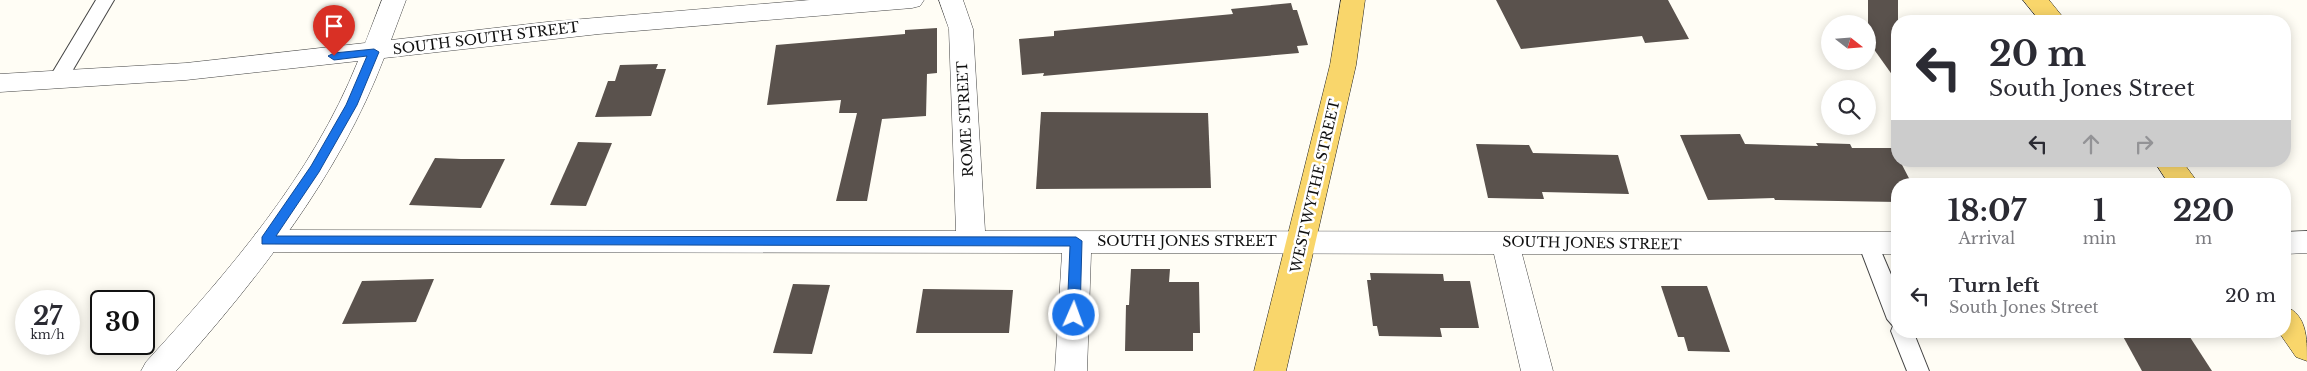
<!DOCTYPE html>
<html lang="en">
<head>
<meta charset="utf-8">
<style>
  :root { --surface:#fff; --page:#f2f2f3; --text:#2b2b33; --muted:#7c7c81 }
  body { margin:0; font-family:"Libre Baskerville",serif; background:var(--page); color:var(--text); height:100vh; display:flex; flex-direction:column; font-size:19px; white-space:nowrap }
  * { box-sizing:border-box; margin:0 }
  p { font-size:16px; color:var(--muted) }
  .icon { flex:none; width:28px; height:28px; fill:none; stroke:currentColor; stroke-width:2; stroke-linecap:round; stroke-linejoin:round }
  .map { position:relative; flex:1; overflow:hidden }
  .drawer { position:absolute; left:1891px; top:178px; width:400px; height:160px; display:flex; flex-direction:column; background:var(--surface); border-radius:20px; box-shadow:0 2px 12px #0003 }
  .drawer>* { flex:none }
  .top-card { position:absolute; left:1891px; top:15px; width:400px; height:152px; border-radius:20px; box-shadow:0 2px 12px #0003; background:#fff; color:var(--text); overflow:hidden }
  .needle { width:32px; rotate:107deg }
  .controls { position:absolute; left:1821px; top:15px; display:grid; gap:10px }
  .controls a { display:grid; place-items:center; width:55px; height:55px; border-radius:50%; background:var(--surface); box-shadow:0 2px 12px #0003; font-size:25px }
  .speed { position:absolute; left:15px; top:290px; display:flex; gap:10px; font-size:25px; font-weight:700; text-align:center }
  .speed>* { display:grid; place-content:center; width:65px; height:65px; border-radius:50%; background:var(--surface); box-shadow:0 2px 12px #0003; line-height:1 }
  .speed small { font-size:12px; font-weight:400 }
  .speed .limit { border:2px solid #111; border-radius:8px; background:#fff; color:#111 }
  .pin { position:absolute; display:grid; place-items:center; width:42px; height:42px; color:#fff; margin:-51px -21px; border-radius:50% 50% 50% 0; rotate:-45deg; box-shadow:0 0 5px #0007 }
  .pin .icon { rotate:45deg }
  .me { position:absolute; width:55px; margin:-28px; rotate:2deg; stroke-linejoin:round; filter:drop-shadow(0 0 4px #0008) }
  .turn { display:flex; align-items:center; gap:18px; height:105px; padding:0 15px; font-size:22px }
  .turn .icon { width:65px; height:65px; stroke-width:2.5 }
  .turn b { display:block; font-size:35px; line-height:42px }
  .lanes { display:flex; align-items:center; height:48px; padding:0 15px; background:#0003; justify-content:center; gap:25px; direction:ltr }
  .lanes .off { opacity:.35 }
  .eta { display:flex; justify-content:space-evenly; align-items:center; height:85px; text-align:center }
  .eta b { font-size:30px; font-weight:700; line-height:35px }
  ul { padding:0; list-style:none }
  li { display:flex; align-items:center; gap:15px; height:65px; padding:0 15px }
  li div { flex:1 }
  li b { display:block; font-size:19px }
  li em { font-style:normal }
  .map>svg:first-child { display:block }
  .building { fill:#5a524d }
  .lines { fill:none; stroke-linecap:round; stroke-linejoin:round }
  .service-casing { stroke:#444; stroke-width:2 }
  .minor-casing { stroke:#444; stroke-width:1 }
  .tertiary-casing { stroke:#444; stroke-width:1 }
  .primary-casing { stroke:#222; stroke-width:1 }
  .service { fill:#fff; fill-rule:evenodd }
  .minor { fill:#fff; fill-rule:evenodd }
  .tertiary { fill:#fff; fill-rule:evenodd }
  .primary { fill:#f9d66b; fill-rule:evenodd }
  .route { fill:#1a73e8; stroke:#114b97 }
  .labels { text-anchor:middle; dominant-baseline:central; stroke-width:5; stroke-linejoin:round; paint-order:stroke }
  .street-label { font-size:14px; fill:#111; stroke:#fff }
</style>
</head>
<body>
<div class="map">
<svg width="2307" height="371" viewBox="0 0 2307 371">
  <rect width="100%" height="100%" fill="#fffdf5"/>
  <g class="building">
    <polygon points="1496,0 1668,0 1689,39 1645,43 1642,36 1521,49"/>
    <polygon points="1868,0 1898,0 1898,83 1868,41"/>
    <polygon points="1291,3 1293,10 1297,10 1308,45 1297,46 1299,53 1043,76 1044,73 1022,75 1019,39 1054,36 1054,31 1233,14 1231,9"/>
    <polygon points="937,28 937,73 927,74 926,116 882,119 867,201 836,201 857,113 839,113 841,100 767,105 776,45 905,34 905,30"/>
    <polygon points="658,64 656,69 666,69 651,116 595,117 608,81 615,81 620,65"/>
    <polygon points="1041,112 1208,113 1211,188 1036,189"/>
    <polygon points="1740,134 1745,144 1818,146 1816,143 1850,144 1852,148 1893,148 1898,161 1900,161 1912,184 1898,184 1898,202 1775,200 1774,198 1708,200 1680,135"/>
    <polygon points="578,142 612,143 586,206 550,205"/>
    <polygon points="1476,144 1529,145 1533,153 1618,155 1629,194 1542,192 1544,199 1488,198"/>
    <polygon points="435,158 461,159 505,159 481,208 409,205"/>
    <polygon points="1131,269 1170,269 1169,282 1199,282 1200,333 1193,333 1193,351 1125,351 1126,305 1129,305"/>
    <polygon points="1370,273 1443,274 1444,281 1470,281 1479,328 1440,328 1442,337 1379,336 1377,326 1373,326 1367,280 1371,280"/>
    <polygon points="434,279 416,322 342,324 362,281"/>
    <polygon points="793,284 830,285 812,354 773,353"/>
    <polygon points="1661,286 1707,286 1730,352 1688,351 1684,337 1678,337"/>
    <polygon points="923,289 1013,290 1009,333 916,333"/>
    <polygon points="2120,331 2186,331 2212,371 2142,371"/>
  </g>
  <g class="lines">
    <defs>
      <g id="service">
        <polygon points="96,0 114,0 64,85 57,86 50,85 48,80"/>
        <polygon points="1868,235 1875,237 1898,291 1898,331 1913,331 1929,371 1907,371 1891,331 1893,326 1887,319 1858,243 1861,237"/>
      </g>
      <g id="minor">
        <polygon points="939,0 963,0 973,29 985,231 1898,232 1898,254 1522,254 1553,371 1521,371 1494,254 1091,253 1087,371 1055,371 1062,253 266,252 256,249 252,241 256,233 266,230 956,231 949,29"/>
        <polygon points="2307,231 2307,253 2285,254 2285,232"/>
      </g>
      <path id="tertiary" d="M382,0h24l-15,40 156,-18 263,-22h114l-4,6 -8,2 -313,26 -215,24c-45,118 -125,219 -208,313h-35l5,-9c83,-91 166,-186 212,-301l-172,19 -186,12v-18l186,-11 179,-20z"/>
      <g id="primary">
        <polygon points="1341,0 1365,0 1356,65 1286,371 1254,371 1330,65"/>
        <polygon points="2023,0 2049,0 2066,21 2040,21"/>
        <polygon points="2154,161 2182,161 2199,184 2169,184"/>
        <path d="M2285,306c22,9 22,31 22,55l-11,-4 -18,-26h7z"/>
      </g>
    </defs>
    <use href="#service" class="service-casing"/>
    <use href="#minor" class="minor-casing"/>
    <use href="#tertiary" class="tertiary-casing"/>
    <use href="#primary" class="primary-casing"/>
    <use href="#service" class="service"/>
    <use href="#minor" class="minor"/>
    <use href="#tertiary" class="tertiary"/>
    <use href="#primary" class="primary"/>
  </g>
  <polygon class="route" points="374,49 379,52 357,105 319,172 276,236 1076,237 1082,241 1080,315 1074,320 1067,315 1070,246 262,244 262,237 311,166 346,105 367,56 334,60 328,56 334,53"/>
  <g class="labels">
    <g class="street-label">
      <text transform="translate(486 38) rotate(-7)">SOUTH SOUTH STREET</text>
      <text transform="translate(965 119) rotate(-93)">ROME STREET</text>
      <text transform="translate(1315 186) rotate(-77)">WEST WYTHE STREET</text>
      <text x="1187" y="241">SOUTH JONES STREET</text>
      <text transform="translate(1592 243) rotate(1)">SOUTH JONES STREET</text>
    </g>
  </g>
</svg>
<div class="controls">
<a><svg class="needle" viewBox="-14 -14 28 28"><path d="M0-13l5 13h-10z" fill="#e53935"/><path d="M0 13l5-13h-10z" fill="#7c7c81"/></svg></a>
<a><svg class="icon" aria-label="search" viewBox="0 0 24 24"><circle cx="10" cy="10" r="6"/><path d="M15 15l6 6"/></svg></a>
</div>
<div class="speed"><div>27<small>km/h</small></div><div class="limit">30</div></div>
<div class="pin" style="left:334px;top:56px;background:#d93025"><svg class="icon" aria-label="arrive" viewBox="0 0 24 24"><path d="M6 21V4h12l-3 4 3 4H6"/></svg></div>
<svg class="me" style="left:1074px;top:315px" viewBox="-20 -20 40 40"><circle r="17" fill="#1a73e8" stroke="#fff" stroke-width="3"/><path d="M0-11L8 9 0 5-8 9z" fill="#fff"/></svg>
<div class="top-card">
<div class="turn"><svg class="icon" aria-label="left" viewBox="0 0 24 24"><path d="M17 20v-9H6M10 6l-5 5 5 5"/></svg><div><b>20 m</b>South Jones Street</div></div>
<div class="lanes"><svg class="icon" aria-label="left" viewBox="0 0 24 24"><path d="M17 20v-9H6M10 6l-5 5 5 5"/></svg><svg class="icon off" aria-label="ahead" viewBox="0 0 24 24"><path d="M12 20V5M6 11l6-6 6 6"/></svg><svg class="icon off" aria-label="right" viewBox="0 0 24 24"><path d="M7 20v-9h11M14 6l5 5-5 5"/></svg></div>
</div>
<section class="drawer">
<div class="eta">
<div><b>18:07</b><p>Arrival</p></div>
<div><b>1</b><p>min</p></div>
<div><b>220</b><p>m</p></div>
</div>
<ul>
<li><svg class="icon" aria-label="left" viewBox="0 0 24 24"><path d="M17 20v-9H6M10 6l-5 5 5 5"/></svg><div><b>Turn left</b><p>South Jones Street</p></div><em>20 m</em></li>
</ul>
</section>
</div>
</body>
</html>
